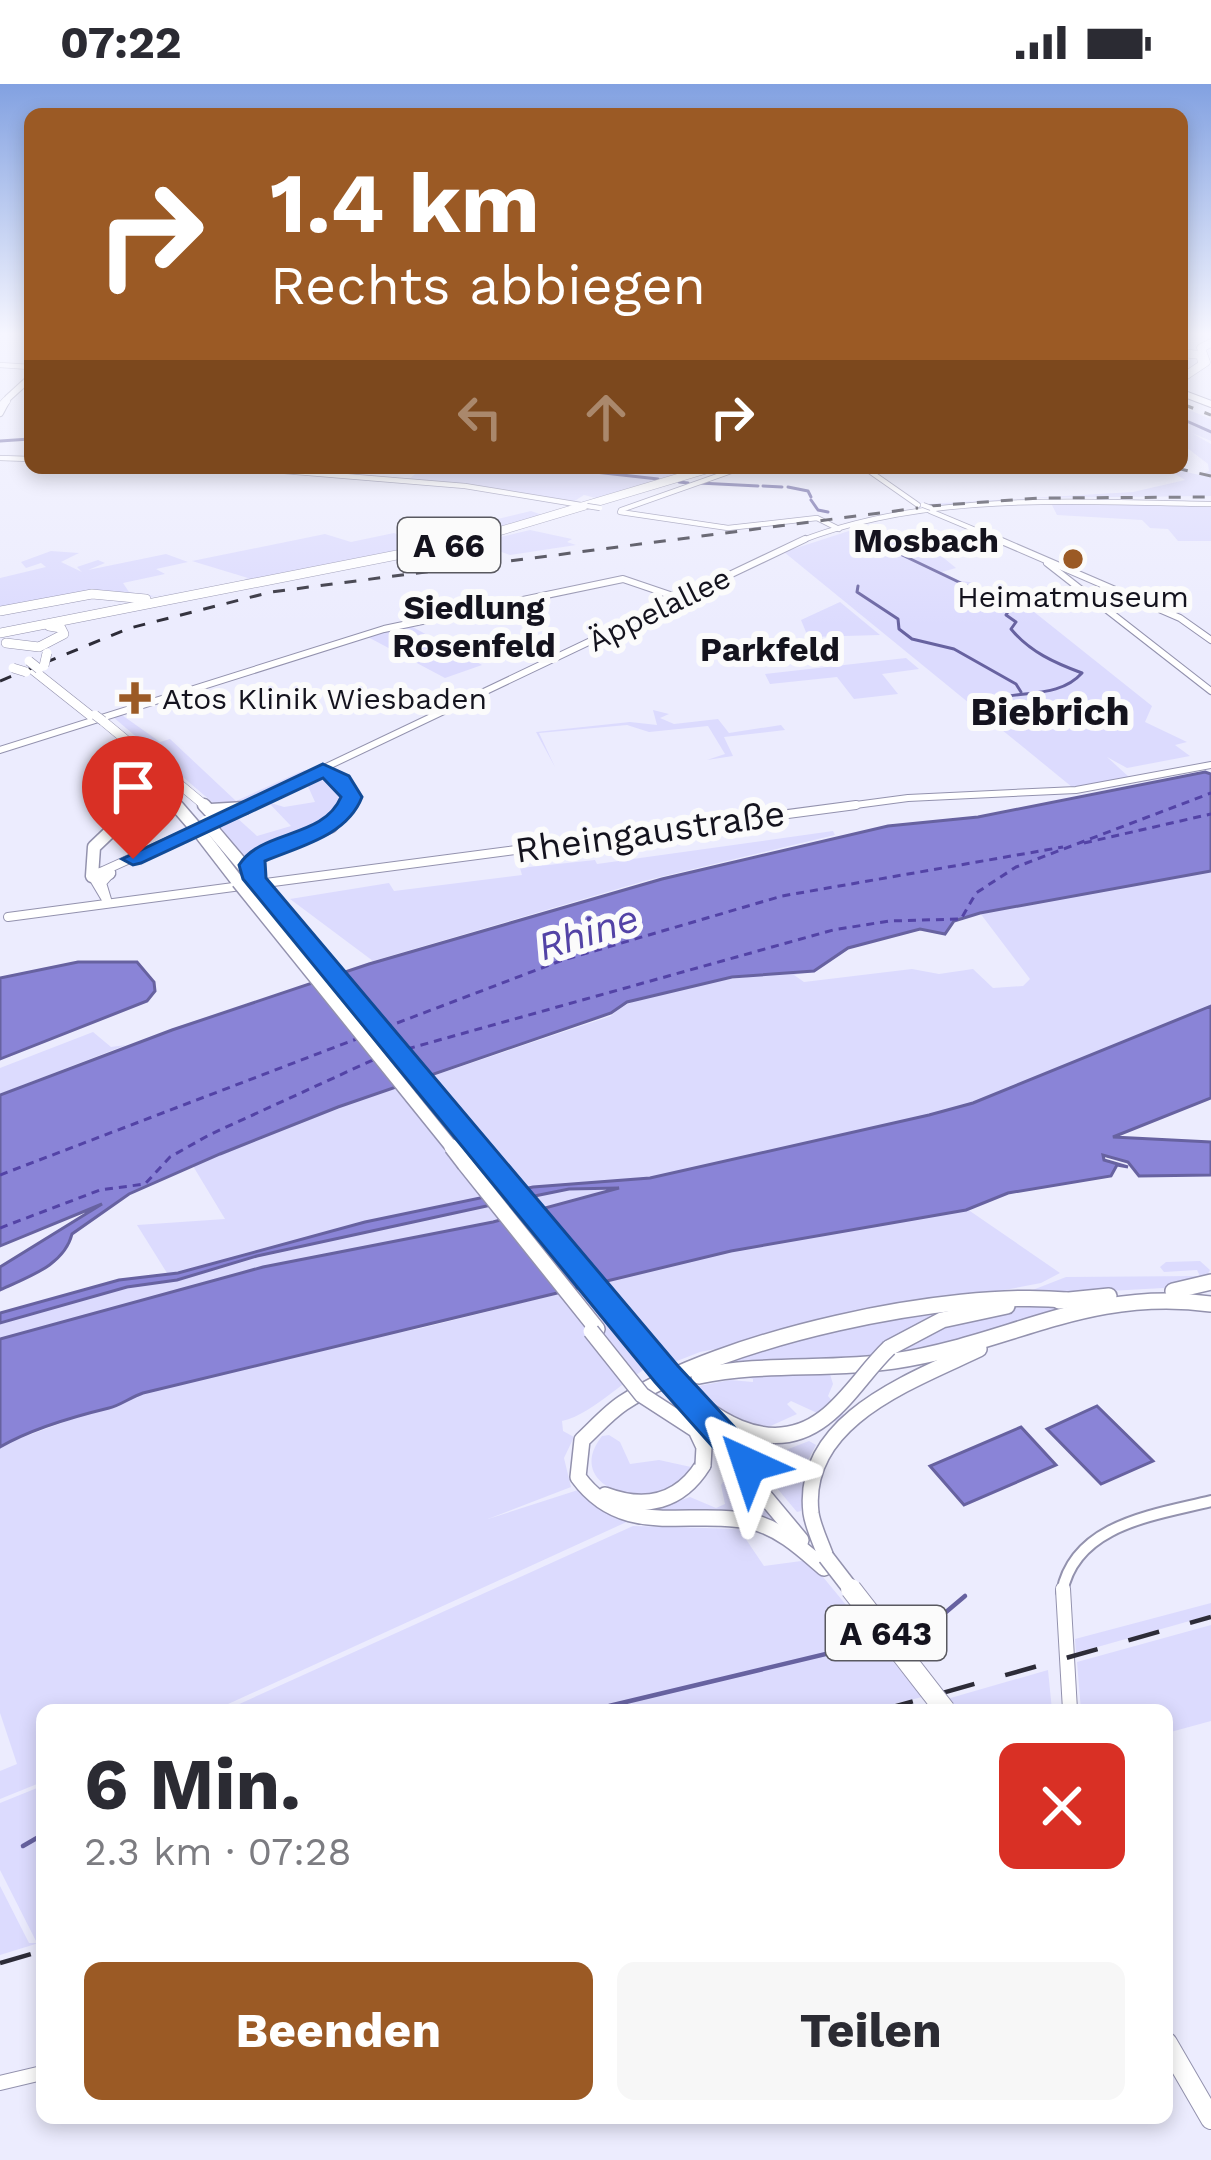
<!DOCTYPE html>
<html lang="de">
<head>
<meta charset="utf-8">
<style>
  :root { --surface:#fff; --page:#f7f7f7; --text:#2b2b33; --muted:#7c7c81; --accent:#9b5a25 }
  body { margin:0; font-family:"Work Sans",sans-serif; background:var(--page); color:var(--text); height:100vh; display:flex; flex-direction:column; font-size:45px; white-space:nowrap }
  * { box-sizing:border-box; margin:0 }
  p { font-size:39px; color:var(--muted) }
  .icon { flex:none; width:66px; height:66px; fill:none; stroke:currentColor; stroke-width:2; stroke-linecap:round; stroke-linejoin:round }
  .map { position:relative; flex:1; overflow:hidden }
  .panel { position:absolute; left:36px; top:1620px; width:1137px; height:420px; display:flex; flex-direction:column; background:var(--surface); border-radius:18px; box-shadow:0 6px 18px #0003 }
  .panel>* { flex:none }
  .hud { position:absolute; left:24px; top:24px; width:1164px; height:366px; border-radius:18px; box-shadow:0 6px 18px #0003; background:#9b5a25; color:#fff; overflow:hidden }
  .pin { position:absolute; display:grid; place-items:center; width:102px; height:102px; color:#fff; margin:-123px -51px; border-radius:50% 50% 50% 0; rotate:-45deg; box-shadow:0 0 12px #0007 }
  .pin .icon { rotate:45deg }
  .me { position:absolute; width:132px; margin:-66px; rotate:318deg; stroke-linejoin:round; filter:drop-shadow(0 0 9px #0008) }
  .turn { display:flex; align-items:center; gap:42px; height:252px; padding:0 48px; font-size:54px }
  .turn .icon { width:156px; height:156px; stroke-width:2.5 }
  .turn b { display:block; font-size:84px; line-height:102px }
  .lanes { display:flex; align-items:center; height:114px; padding:0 48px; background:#0003; justify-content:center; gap:60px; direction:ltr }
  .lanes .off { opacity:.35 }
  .round { display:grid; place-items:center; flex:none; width:126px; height:126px; border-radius:18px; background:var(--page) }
  .headline { display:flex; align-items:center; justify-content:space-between; height:204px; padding:0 48px }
  h1 { font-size:72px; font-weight:700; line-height:90px }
  .action { display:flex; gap:24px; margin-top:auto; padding:24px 48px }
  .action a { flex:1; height:138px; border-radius:18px; background:var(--accent); color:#fff; font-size:48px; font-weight:700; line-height:138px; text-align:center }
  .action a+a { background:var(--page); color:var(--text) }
  .status { display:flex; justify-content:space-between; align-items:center; height:84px; padding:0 60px; background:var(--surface); direction:ltr }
  .status svg { height:33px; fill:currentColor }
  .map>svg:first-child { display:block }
  .green { fill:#dcdbfe }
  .water { fill:#8a84d7; stroke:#6762a0; stroke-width:3 }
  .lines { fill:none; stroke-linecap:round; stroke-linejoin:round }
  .stream-far1 { stroke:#6762a0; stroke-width:3 }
  .stream { stroke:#6762a0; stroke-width:4.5 }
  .ferry { stroke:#5343a6; stroke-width:3; stroke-dasharray:8 6; stroke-linecap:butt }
  .secondary-far4-casing { stroke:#9392ae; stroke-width:6 }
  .secondary-far3-casing { stroke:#9392ae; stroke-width:8 }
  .secondary-far2-casing { stroke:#9392ae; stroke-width:10 }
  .secondary-far1-casing { stroke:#9392ae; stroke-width:14 }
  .secondary-casing { stroke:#9392ae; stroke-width:16 }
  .primary-casing { stroke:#9392ae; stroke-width:8 }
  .highway-far4-casing { stroke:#9392ae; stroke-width:9 }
  .highway-far3-casing { stroke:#9392ae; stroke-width:10 }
  .highway-far2-casing { stroke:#9392ae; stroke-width:15 }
  .highway-far1-casing { stroke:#9392ae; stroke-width:18 }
  .highway-casing { stroke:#9392ae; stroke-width:22 }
  .secondary-far4 { stroke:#fff; stroke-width:4.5 }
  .secondary-far3 { stroke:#fff; stroke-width:6 }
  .secondary-far2 { stroke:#fff; stroke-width:8 }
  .secondary-far1 { stroke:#fff; stroke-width:10 }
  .secondary { stroke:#fff; stroke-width:14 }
  .primary { stroke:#fff; stroke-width:6 }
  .highway-far4 { stroke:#fff; stroke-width:8 }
  .highway-far3 { stroke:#fff; stroke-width:9 }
  .highway-far2 { stroke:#fff; stroke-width:12 }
  .highway-far1 { stroke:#fff; stroke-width:15 }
  .highway { stroke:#fff; stroke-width:20 }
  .rail-far1 { stroke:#2d2c38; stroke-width:3; stroke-dasharray:12 12; stroke-linecap:butt }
  .rail { stroke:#2d2c38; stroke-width:4.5; stroke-dasharray:32 32; stroke-linecap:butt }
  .secondary-bridge-casing { stroke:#9392ae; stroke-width:6; stroke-linecap:butt }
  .highway-bridge-far3-casing { stroke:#9392ae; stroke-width:10; stroke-linecap:butt }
  .highway-bridge-far2-casing { stroke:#9392ae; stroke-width:15; stroke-linecap:butt }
  .highway-bridge-far1-casing { stroke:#9392ae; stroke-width:18; stroke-linecap:butt }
  .highway-bridge-casing { stroke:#9392ae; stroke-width:22; stroke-linecap:butt }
  .secondary-bridge { stroke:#fff; stroke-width:4.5 }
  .highway-bridge-far3 { stroke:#fff; stroke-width:9 }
  .highway-bridge-far2 { stroke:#fff; stroke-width:12 }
  .highway-bridge-far1 { stroke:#fff; stroke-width:15 }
  .highway-bridge { stroke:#fff; stroke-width:20 }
  .route { fill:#1a73e8; stroke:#114b97; stroke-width:3 }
  .poi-dot { fill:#9b5a25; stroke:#fbfbfb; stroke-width:4.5 }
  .labels { text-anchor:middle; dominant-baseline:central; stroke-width:12; stroke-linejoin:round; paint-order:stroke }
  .far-poi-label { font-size:30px; fill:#14131e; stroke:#fbfbfb }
  .far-street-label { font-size:30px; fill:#14131e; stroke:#fbfbfb }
  .far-neighbourhood-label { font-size:33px; font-weight:bold; fill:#14131e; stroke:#fbfbfb }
  .shield { fill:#fbfbfb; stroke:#595960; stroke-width:3 }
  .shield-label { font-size:33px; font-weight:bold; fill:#14131e }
  .street-label { font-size:36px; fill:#14131e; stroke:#fbfbfb }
  .far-district-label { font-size:39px; font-weight:bold; fill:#14131e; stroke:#fbfbfb }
  .water-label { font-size:39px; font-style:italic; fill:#5343a6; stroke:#fbfbfb }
</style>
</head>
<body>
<div class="status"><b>07:22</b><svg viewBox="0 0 49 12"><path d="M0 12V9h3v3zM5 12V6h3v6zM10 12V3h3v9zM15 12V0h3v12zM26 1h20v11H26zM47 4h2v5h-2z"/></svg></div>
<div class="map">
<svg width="1211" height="2076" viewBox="0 0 1211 2076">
  <rect width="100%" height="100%" fill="#ececfe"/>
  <g class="green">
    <polygon points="1182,323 1211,335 1211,357 1192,349 1211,360 1211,412 1024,414 936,424 926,420 1133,408 1185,396 1166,384 1200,391 1209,387 1208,380 1182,360 1182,346 1187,345 1182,341"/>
    <polygon points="423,384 696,385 600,415 584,411 573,418 409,395"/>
    <polygon points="1051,419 1211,422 1211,457 1178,457 1168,445 1150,444 1142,436 1057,431"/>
    <polygon points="572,422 584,423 445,460 238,499 248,494 192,477 325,450 351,458 394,449 428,462 433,459 400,448 442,458 450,456 436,450 531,427 545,432"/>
    <polygon points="855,445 852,448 871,458 897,456 880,461 900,459 899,455 913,465 919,461 934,466 956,484 942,488 960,497 979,499 968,501 970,503 1008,507 1152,622 1145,638 1187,658 1175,661 1190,672 1127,684 1107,673 1129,693 1072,703 784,468"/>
    <polygon points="530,446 572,455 567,458 576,461 510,471 476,459"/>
    <polygon points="51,467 79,469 61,478 82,488 77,483 98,476 105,479 88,486 166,470 188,478 156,485 165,490 123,499 129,508 154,512 203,505 142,514 107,509 0,526 0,494 46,483 41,479 26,484 21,478"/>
    <polygon points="840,518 880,551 808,553 801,536"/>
    <polygon points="409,541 482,581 445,594 366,552"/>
    <polygon points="906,574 919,585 882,590 898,610 854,615 837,593 770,600 765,590"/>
    <polygon points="653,626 669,630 660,634 674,640 718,635 729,649 781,641 785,646 724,653 733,672 707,676 725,670 708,642 649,648 627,641 539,649 555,683 536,648 630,638 657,641"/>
    <polygon points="119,629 160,658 170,655 236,717 304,686 312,688 237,724 219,724 112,632"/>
    <polygon points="328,691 339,698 347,713 335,734 248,780 219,741 236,733 257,752 291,742 268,718 284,723 315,718 307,700"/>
    <polygon points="833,747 835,751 648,796 373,877 290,815 389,799 394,807 522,791 520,784 595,776 597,780"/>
    <path d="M1211,787v135l-7,3 -232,94 -972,289v-69l127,-36 45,-6 -35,-56 88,-6 -32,-53 105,-45 313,-105c29,-32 158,-42 203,-45l-20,4 10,7 108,-13 27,5 34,-5 20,19 30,-2 7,-7 -50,-66z"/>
    <polygon points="93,948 111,963 126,961 0,1010 0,984"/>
    <path d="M967,1125l93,64 -19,10 -42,8h31l36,-14 134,-1 -3,-6 -33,2 -4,-5 6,-5 34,-1 10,9 -4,7 -25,10 -197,11 -284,54 -23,9 -10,-3c-41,16 -70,55 -105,63l1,10 11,6 -10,21 7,29 -83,32 90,-29 53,30 -416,190h-173v72l-42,17v-28l17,-7 -17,-51v-266l10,-5 133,-49 193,-49 82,-15 313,-78z"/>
    <polygon points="1012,1218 923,1248 1004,1225 1081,1220 886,1276 725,1279 869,1233"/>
    <polygon points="829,1287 833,1300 828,1312 846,1333 839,1339 791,1317 787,1320 797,1330 764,1345 737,1338 698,1308 699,1302 730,1296 753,1298 753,1295 736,1291"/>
    <path d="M609,1351l11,7 10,22 29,-4 32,7c-35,52 -131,22 -89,-31z"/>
    <polygon points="809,1357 816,1361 805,1382 801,1427 797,1428 755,1378"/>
    <polygon points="732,1386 777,1439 648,1428 690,1413 716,1424 725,1420 721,1401"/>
    <polygon points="633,1442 739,1445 764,1482 809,1476 922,1613 870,1626 226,1626"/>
    <polygon points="1211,1519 1211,1531 1076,1569 1075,1555"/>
    <polygon points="1211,1541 1211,1637 1167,1649 1167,1626 1081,1626 1077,1578"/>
    <polygon points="1048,1586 1052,1626 955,1626 947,1615"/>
    <polygon points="42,1702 42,1858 0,1871 0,1802 29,1859 37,1859 0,1786 0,1719"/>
  </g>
  <g class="water">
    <path d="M1205,688l6,2v97l-231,42 -26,8 -9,13 -25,-5 -72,19 -34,23 -82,6 -105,25 -16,11 -273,94 -118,47 -91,40 -57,40c-8,32 -45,43 -72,56v-23l102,-63 -102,42v-151l172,-65 197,-66 293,-85 226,-53 90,-9z"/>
    <polygon points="78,878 137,878 154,898 155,907 147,917 0,975 0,894"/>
    <path d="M1211,922v92l-98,39 98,5v33l-72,1 -11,-14 -25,-7 1,5 24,7 -11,-2 -6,11 -103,17 -42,17 -235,41 -588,142c-12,4 -24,13 -34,15 -33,8 -78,21 -109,39v-108l263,-72 230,-45 126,-34 -50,1 -64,13 -248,54 -80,24 -50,7 -127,36v-10l119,-33 59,-7 187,-51 168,-35 117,-9 279,-63 44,-12z"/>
    <polygon points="1097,1322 1153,1377 1101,1400 1047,1345"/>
    <polygon points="1021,1343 1056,1381 964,1421 930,1382"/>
  </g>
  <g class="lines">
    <g class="stream-far1">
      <polyline points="1182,335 1211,348"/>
      <polyline points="0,357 30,355"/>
      <polyline points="559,384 658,395"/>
      <polyline points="679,398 688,399"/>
      <polyline points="699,399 758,402"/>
      <polyline points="763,402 782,403"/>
      <polyline points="788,403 808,407 811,413"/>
      <polyline points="811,416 818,426 828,428"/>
      <path d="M854,448l157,75 -5,8 10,7 -5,7c19,23 44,34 71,44 -26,29 -70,14 -103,32"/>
      <polyline points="858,502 857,508 898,535 899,545 912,555 954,565 1016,600 1021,608"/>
      <polyline points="1077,611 1092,629 1110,638"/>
    </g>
    <g class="stream">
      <polyline points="901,1551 933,1539 965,1512"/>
      <polyline points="573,1626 609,1622 880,1557"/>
      <polyline points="23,1762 42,1751"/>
    </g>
    <g class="ferry">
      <polyline points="1084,759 1211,730"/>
      <polyline points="384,944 560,877 782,812 1063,763"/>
      <polyline points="407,965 833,846 889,837 961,835 976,809 1016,783 1211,709"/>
      <polyline points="0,1091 359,954"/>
      <polyline points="0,1144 100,1106 145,1100 170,1073 209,1051 375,975"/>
    </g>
    <defs>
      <g id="secondary-far4">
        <polyline points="0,281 30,283"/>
        <polyline points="0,374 30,375"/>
        <polyline points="249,384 465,402 587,422"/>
        <polyline points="865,384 918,421"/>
        <polyline points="621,426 740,384"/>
        <polyline points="930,427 1004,458"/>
        <polyline points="620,428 728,444 817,434 839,445"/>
        <path d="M798,458c128,-51 278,-40 413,-38"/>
      </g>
      <g id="secondary-far3">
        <polyline points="997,455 1180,534 1211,556"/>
        <polyline points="1047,479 1211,607"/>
        <polyline points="0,666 384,545 623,495 676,513"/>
        <polyline points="240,724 805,455"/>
        <polyline points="833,724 908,714 1076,706 1211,681"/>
      </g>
      <g id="secondary-far2">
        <polyline points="215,736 246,721"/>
        <polyline points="258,800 856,721"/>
        <polyline points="108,819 92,792 200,743"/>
        <polyline points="108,819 102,799 111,789"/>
        <polyline points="8,833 241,802"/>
      </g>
      <path id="secondary-far1" d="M1062,1508c13,-68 93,-77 149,-91"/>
      <g id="secondary">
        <polyline points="1063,1505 1070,1626"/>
        <polyline points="0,1999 42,1989"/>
      </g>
      <g id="primary">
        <polyline points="1182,309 1211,320"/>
        <polyline points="0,329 8,314 30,294"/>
      </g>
      <g id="highway-far4">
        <polyline points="1182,269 1200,271 1202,278"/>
        <polyline points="1182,294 1206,278 1201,264 1211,259"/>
        <polyline points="0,324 6,317"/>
        <polyline points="463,458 711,384"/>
      </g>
      <g id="highway-far3">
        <polyline points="0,527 92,510 146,515"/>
        <polyline points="0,549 478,455"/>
        <polyline points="6,559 39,563 64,550 61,544 49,542"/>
        <polyline points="33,586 91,632"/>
        <polyline points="103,637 208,724"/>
        <polyline points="327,688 349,706 347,724"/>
        <polyline points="163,706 178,724"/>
        <polyline points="156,724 166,715 160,702"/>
      </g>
      <g id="highway-far2">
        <polyline points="176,721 195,743"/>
        <polyline points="204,721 218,736 213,741"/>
        <polyline points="211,726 245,724"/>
        <polyline points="212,745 251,791"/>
        <polyline points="201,750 238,798"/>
        <polyline points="109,789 92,792 94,763 115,743 162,721"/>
        <polyline points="255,795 251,781 256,773 331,742 348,721"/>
        <polyline points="288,835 481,1066"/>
      </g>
      <g id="highway-far1">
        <polyline points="478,1063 667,1290"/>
        <polyline points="465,1080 597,1245"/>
        <polyline points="1173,1207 1211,1198"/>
        <polyline points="1059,1217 1109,1212"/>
        <polyline points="889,1264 942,1236 1007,1222"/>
        <path d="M699,1292c65,-14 130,-5 195,-15 115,-17 194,-74 317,-57"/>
        <polyline points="696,1323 730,1359"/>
        <polyline points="716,1354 801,1456"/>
        <path d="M605,1411c40,15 75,7 98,-30"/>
        <path d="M826,1473c-5,-14 -13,-30 -15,-44 -11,-93 101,-132 168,-164"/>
        <path d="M824,1484c-21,-18 -43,-39 -71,-46 -65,-14 -129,18 -175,-45l4,-37c13,-12 26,-27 41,-37 99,-65 326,-114 443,-103"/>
      </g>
      <polyline id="highway" points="1167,1959 1211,2035"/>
    </defs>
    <use href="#secondary-far4" class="secondary-far4-casing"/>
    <use href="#secondary-far3" class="secondary-far3-casing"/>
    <use href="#secondary-far2" class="secondary-far2-casing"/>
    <use href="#secondary-far1" class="secondary-far1-casing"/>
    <use href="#secondary" class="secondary-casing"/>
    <use href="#primary" class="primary-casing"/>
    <use href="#highway-far4" class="highway-far4-casing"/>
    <use href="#highway-far3" class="highway-far3-casing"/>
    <use href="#highway-far2" class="highway-far2-casing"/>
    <use href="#highway-far1" class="highway-far1-casing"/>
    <use href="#highway" class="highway-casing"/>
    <use href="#secondary-far4" class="secondary-far4"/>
    <use href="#secondary-far3" class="secondary-far3"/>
    <use href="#secondary-far2" class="secondary-far2"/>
    <use href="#secondary-far1" class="secondary-far1"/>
    <use href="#secondary" class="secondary"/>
    <use href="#primary" class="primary"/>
    <use href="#highway-far4" class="highway-far4"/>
    <use href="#highway-far3" class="highway-far3"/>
    <use href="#highway-far2" class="highway-far2"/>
    <use href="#highway-far1" class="highway-far1"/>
    <use href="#highway" class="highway"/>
    <g class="rail-far1">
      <polyline points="1182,320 1211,331"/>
      <polyline points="1176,384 1211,392"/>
      <polyline points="929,422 1040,414 1211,413"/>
      <polyline points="0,597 130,544 271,508 918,424"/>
    </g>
    <g class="rail">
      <polyline points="882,1626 1211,1533"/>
      <polyline points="0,1879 42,1867"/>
    </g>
    <defs>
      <g id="secondary-bridge">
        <polyline points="923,421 931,424"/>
        <polyline points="587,422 600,424"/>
      </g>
      <g id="highway-bridge-far3">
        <polyline points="29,577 39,585"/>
        <polyline points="44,582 47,569"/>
        <polyline points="13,584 26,588"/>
        <polyline points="95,631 103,637"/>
      </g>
      <g id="highway-bridge-far2">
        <polyline points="206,738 212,745"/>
        <polyline points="195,743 201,750"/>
        <polyline points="255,795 288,835"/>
        <polyline points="238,798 454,1066"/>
      </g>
      <g id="highway-bridge-far1">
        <polyline points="452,1063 465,1080"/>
        <polyline points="591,1247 642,1311 696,1346 704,1363 703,1381"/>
        <path d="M667,1290c40,42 101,87 157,44 25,-19 42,-48 65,-70"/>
        <polyline points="696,1336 716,1354"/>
        <polyline points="826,1473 853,1508"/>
      </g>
      <polyline id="highway-bridge" points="851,1505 945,1626"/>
    </defs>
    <use href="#secondary-bridge" class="secondary-bridge-casing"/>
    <use href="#highway-bridge-far3" class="highway-bridge-far3-casing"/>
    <use href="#highway-bridge-far2" class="highway-bridge-far2-casing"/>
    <use href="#highway-bridge-far1" class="highway-bridge-far1-casing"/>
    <use href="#highway-bridge" class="highway-bridge-casing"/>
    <use href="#secondary-bridge" class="secondary-bridge"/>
    <use href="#highway-bridge-far3" class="highway-bridge-far3"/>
    <use href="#highway-bridge-far2" class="highway-bridge-far2"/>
    <use href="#highway-bridge-far1" class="highway-bridge-far1"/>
    <use href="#highway-bridge" class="highway-bridge"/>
  </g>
  <linearGradient id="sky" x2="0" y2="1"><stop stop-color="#82a1e1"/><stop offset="0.46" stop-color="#f6f6ff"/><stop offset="1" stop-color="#f6f6ff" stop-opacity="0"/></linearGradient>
  <rect width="1211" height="542" fill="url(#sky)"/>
  <path class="route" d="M323,680l26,12 13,21c-15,39 -62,49 -97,64l1,17 412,488 83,90 5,9 -5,9 -12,4 -12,-4 -82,-92 -412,-503 -4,-14c23,-36 84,-26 102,-68l-18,-19 -182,85 -8,2 -11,-6z"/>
  <g class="poi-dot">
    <circle cx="1073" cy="475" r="12"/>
    <path d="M129 596h12v12h12v12h-12v12h-12v-12h-12v-12h12z"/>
  </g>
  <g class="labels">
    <g class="far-poi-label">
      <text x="1073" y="512">Heimatmuseum</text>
      <text x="162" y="614" text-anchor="start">Atos Klinik Wiesbaden</text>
    </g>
    <g class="far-street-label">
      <text transform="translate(659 525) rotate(-26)">Äppelallee</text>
    </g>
    <g class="far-neighbourhood-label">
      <text x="926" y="456">Mosbach</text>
      <text x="474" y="523">Siedlung<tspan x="474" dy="38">Rosenfeld</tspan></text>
      <text x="770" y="565">Parkfeld</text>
    </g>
    <g class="shield">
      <rect x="398" y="434" width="102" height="54" rx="9"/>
      <rect x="826" y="1522" width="120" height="54" rx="9"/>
    </g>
    <g class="shield-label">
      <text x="449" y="461">A 66</text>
      <text x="886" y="1549">A 643</text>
    </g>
    <g class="street-label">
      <text transform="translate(650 748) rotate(-8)">Rheingaustraße</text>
    </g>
    <g class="far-district-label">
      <text x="1050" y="627">Biebrich</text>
    </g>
    <g class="water-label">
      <text transform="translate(588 848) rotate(-18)">Rhine</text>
    </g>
  </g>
</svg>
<div class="pin" style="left:133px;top:775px;background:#d93025"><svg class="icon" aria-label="arrive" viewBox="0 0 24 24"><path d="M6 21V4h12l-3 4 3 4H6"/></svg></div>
<svg class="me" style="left:749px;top:1381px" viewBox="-20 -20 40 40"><path d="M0-17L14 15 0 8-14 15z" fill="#1a73e8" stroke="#fff" stroke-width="4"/></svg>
<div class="hud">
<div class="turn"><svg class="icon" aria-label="right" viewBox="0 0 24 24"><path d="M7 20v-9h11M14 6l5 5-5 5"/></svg><div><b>1.4 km</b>Rechts abbiegen</div></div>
<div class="lanes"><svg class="icon off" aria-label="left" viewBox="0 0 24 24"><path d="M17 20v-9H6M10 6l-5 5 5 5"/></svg><svg class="icon off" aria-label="ahead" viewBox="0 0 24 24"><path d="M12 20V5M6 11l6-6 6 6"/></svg><svg class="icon" aria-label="right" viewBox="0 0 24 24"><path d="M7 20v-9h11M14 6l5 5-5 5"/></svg></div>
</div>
<section class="panel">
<div class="headline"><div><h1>6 Min.</h1><p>2.3 km · 07:28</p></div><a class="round" style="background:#d93025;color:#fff"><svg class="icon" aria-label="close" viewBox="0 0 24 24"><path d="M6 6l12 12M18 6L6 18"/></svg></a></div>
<div class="action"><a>Beenden</a><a>Teilen</a></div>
</section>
</div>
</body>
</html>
